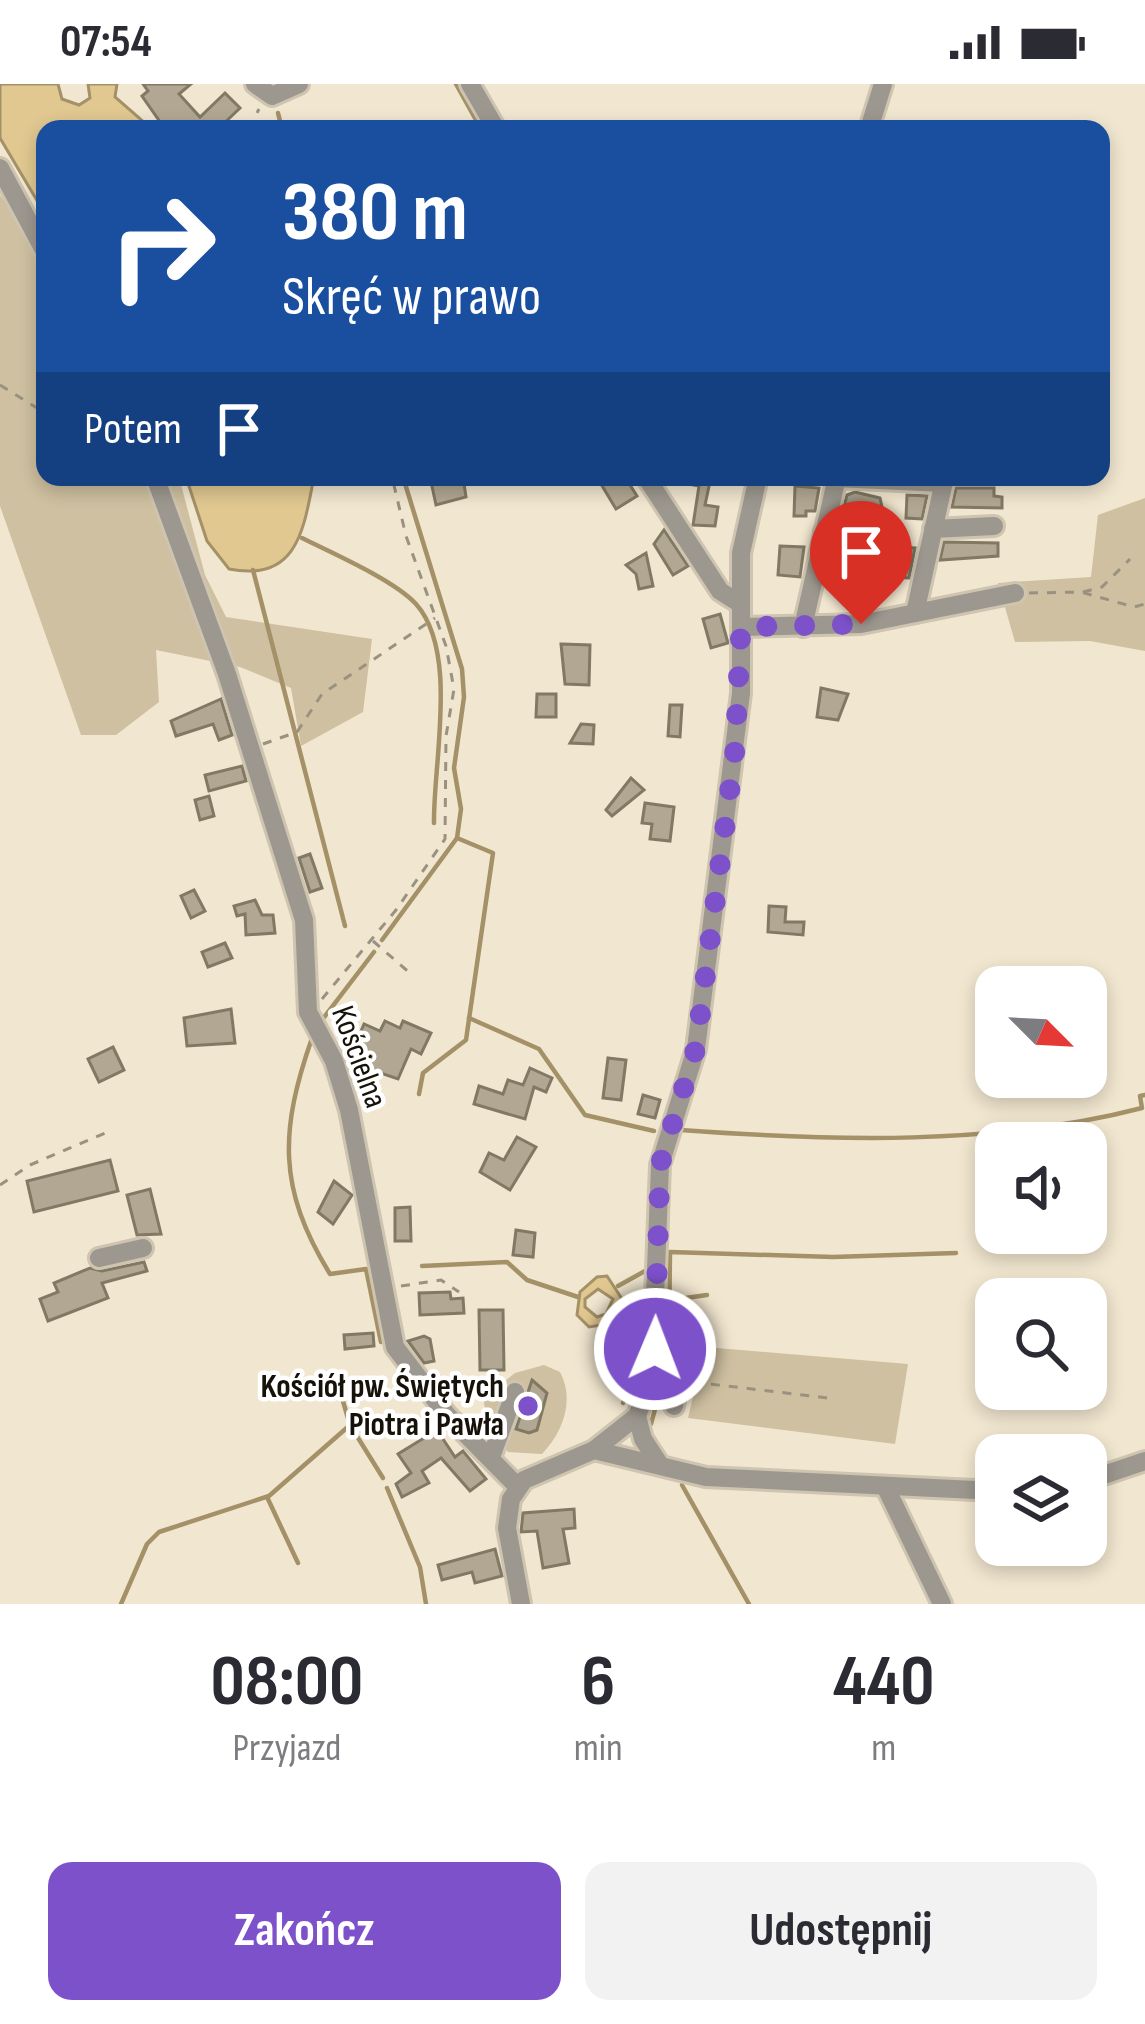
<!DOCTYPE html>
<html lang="pl">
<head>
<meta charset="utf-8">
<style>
  :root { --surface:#fff; --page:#f2f2f3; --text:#2b2b33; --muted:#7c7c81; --accent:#7c51ca }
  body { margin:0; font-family:"Sofia Sans Condensed",sans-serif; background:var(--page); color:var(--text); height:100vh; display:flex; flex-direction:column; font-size:45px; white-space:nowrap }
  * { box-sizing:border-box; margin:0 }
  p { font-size:39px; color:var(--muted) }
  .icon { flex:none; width:66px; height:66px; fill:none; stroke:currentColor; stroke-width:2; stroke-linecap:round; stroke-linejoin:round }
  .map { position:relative; height:1520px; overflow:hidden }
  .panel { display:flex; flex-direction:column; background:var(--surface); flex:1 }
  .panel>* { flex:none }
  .hud { position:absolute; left:36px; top:36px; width:1074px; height:366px; border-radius:24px; box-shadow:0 6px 18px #0003; background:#1a4fa0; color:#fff; overflow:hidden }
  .needle { width:78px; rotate:114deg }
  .tools { position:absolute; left:975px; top:882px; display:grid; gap:24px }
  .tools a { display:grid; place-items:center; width:132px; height:132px; border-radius:24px; background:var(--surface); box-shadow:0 6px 18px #0003; font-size:60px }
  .pin { position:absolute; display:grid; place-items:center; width:102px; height:102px; color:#fff; margin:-123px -51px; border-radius:50% 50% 50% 0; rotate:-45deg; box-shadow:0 0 12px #0007 }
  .pin .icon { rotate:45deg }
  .me { position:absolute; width:132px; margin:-66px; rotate:1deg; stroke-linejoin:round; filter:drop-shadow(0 0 9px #0008) }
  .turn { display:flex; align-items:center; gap:42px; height:252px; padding:0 48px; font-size:54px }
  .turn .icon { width:156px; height:156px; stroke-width:2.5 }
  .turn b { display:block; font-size:84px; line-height:102px }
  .then { display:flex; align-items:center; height:114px; padding:0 48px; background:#0003; gap:24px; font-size:45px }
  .eta { display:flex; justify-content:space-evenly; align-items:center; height:204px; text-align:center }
  .eta b { font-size:72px; font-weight:700; line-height:84px }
  .cta { display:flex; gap:24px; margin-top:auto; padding:24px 48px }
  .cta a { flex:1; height:138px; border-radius:24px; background:var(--accent); color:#fff; font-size:48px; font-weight:700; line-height:138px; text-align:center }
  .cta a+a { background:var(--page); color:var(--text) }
  .status { display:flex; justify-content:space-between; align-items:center; height:84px; padding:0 60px; background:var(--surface); direction:ltr }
  .status svg { height:33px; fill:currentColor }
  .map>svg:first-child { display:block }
  .green { fill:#cec0a0 }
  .water { fill:#e1c891; stroke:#a49168; stroke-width:3; fill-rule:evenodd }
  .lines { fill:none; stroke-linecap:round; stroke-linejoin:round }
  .stream { stroke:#a49168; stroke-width:4.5 }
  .building { fill:#b1a792; stroke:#827964; stroke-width:3 }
  .minor-casing { stroke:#cec4af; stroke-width:24 }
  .path { stroke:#9a9281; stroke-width:3; stroke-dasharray:9 9; stroke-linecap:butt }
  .minor { stroke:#9d988f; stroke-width:18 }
  .route { stroke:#7c51ca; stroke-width:21; stroke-dasharray:0 37.8 }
  .poi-dot { fill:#7c51ca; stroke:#fff; stroke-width:4.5 }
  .labels { text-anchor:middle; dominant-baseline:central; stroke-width:9; stroke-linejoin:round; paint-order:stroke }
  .street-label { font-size:33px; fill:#16120a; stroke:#fff }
  .poi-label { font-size:33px; font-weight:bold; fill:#16120a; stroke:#fff; text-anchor:end }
</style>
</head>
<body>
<div class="status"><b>07:54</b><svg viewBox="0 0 49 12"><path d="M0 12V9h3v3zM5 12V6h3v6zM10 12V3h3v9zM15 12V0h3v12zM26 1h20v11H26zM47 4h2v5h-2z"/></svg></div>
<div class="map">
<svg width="1145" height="1520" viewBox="0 0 1145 1520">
  <rect width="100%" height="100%" fill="#f1e6cf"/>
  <g class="green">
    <polygon points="0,111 45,168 45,393 179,393 205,491 226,533 372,555 363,628 301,662 291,604 240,583 156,566 159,618 116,651 81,651 0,422"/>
    <polygon points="1145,414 1145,567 1090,557 1015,558 998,499 1091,493 1098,431"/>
    <polygon points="705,1263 908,1280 895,1360 688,1334"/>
    <path d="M544,1281l16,7c15,28 3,60 -18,82l-34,-2 -19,-24 -6,-30 32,-25z"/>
  </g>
  <g class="water">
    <polygon points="0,0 58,0 62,15 79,21 90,14 88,0 117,0 115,13 145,39 136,45 45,45 45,130 0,54"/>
    <path d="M186,393h128c-10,49 -15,106 -85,92l-22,-28z"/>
    <path d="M607,1192l15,23 -1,23 -32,5 -12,-12 3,-23 17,-15zM598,1205l15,10 -7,15 -9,3 -12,-10v-8z"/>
  </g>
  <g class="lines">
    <g class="stream">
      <polyline points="456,0 481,45"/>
      <polyline points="278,29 282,45"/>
      <path d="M302,454c30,15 92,42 114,66 43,48 17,159 18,219"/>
      <polyline points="253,486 345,842"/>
      <polyline points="382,856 457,754 461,725 454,684 464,613 462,585 403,393"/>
      <polyline points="469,934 539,965 585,1031 654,1047"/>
      <polyline points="322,936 374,868"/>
      <path d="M312,954c-32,92 -35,150 18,236l36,-5 15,73"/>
      <polyline points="419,1010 423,989 466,956 493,769 457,754"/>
      <path d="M681,1046c150,11 315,16 461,-22l-2,-12 5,-1"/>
      <polyline points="422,1182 507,1178 527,1196 578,1213"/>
      <polyline points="618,1202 645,1187"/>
      <polyline points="671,1216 707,1211"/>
      <polyline points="621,1238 638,1260 638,1281 623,1319"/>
      <polyline points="669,1255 670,1168 833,1173 956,1169"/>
      <polyline points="664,1288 668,1264"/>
      <polyline points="337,1297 350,1341 383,1394"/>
      <polyline points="651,1340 661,1303"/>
      <polyline points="682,1401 749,1520"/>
      <polyline points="387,1404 420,1483 426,1520"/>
      <polyline points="267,1413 298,1479"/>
      <polyline points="121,1520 147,1460 159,1448 269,1412 350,1341"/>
    </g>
  </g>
  <g class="building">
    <polygon points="143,0 191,0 179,10 200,33 225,9 240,24 218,45 165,45 142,12 148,7"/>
    <polygon points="430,393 463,393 466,413 436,421"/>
    <polygon points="613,393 625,393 637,412 616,425 601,400"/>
    <polygon points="679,393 711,393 705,421 718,423 715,442 693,441 699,402 678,398"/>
    <polygon points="795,402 819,404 815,427 806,427 806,432 794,432"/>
    <polygon points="956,404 994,404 994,412 1002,413 1002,424 952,423"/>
    <polygon points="855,408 880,414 885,436 842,430 847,411"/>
    <polygon points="907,411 927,412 922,435 906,434"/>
    <polygon points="664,446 688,482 673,491 654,460"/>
    <polygon points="944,458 998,459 998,472 940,476"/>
    <polygon points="780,462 804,463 800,493 778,491"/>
    <polygon points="894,463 915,464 909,494 892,493"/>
    <polygon points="646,469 653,502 639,505 636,490 626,481"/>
    <polygon points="834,470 864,472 863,496 831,494"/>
    <polygon points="720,530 728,559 711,564 703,535"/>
    <polygon points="561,560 590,561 589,601 565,600"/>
    <polygon points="821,604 848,610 838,636 817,633"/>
    <polygon points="537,610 556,610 556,633 536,633"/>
    <polygon points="221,615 232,651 219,656 213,640 176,652 171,637"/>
    <polygon points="670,621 682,621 680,653 668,652"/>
    <polygon points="581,640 594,641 593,660 570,659"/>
    <polygon points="242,682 246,697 209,707 205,691"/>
    <polygon points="631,694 644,706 612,732 606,726"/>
    <polygon points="209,712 214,732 200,736 195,716"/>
    <polygon points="645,719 674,723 670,757 650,755 652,740 642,739"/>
    <polygon points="310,770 322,804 310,808 299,774"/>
    <polygon points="194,806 205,827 191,834 181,812"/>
    <polygon points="255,816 262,831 273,831 275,849 246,851 245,830 237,832 234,822"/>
    <polygon points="769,822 786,823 785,838 804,838 803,851 768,848"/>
    <polygon points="225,859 232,874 208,883 202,868"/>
    <polygon points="231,925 235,959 187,962 184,934"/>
    <polygon points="385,937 400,944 403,937 431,949 421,970 411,965 398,995 348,978 364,940 380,947"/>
    <polygon points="113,963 124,986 99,998 88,975"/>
    <polygon points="608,974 626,976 621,1016 603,1014"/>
    <polygon points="530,984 552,994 546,1008 534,1003 525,1035 474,1020 479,1002 503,1010 508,996 523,1001"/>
    <polygon points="643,1011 660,1016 655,1034 638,1030"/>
    <polygon points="517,1053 536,1063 510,1106 480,1088 489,1069 504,1076"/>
    <polygon points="110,1076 118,1107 34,1128 27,1097"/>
    <polygon points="334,1097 352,1111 333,1140 318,1128"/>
    <polygon points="150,1105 161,1150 137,1151 127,1111"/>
    <polygon points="410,1123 411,1157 395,1157 395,1124"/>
    <polygon points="516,1146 535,1149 533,1173 513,1171"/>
    <polygon points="144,1178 147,1187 102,1199 108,1214 48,1237 40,1215 58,1208 54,1199 90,1184 102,1187"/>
    <polygon points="450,1208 451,1215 463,1214 464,1229 420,1231 419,1209"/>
    <polygon points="479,1226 503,1226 504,1286 480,1286"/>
    <polygon points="373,1249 374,1262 345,1265 344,1251"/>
    <polygon points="424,1252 430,1255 434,1277 424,1279 408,1257"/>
    <polygon points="532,1296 547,1309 537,1346 529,1349 516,1345"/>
    <polygon points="437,1346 455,1373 463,1367 486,1395 470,1407 441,1374 422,1387 429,1399 402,1413 396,1400 411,1389 398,1370"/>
    <polygon points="574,1425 575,1444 563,1445 569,1479 543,1484 537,1447 521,1448 523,1429"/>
    <polygon points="495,1465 502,1492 475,1499 472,1488 442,1496 438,1481"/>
  </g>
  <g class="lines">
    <defs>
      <g id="minor">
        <polyline points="255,0 272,12 299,0"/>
        <polyline points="470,0 496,45"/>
        <polyline points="869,45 883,0"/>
        <polyline points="0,84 45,168"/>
        <polyline points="155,393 227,590 304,836 308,928 334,977 349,1026 395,1263 447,1331 518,1403"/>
        <polyline points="646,393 720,507 739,519"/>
        <polyline points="836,394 944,399"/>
        <polyline points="933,445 994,442"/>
        <polyline points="824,448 880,455"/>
        <polyline points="915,529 945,393"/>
        <polyline points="741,543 861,540 1015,509"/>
        <polyline points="803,543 837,393"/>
        <polyline points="99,1174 143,1164"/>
        <polyline points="652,1291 679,1296 674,1322"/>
        <polyline points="679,1296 686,1270"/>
        <polyline points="637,1332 643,1355 660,1381"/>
        <polyline points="594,1366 706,1393 996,1407"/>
        <polyline points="491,1373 515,1308"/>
        <polyline points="1086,1397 1145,1377"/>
        <polyline points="887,1406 942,1520"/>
        <polyline points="521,1520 507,1444 511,1415 524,1396 594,1366 637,1332 652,1291 660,1081 696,965 741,609 741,469 758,393"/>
      </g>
    </defs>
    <use href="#minor" class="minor-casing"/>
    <g class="path">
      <polyline points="249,45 259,25"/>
      <polyline points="0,301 45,329"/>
      <polyline points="1083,508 1102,503 1130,475"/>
      <polyline points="1029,509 1081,508 1134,523 1145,520"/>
      <polyline points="877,518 880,468"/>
      <polyline points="263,660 297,648 322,610 435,534"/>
      <polyline points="373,857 411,890"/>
      <polyline points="322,915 396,826 445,755 446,652 454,605 446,562 406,452 392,393"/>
      <polyline points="0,1101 30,1081 110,1047"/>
      <polyline points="401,1202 441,1196 459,1208"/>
      <polyline points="693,1298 828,1314"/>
    </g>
    <use href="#minor" class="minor"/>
  </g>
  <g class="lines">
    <polyline class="route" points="655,1265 660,1081 696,964 735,666 741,543 861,540"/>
  </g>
  <circle class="poi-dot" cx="528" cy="1322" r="12"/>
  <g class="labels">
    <g class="street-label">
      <text transform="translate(359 973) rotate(70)">Kościelna</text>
    </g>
    <g class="poi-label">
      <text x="504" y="1303">Kościół pw. Świętych<tspan x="504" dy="38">Piotra i Pawła</tspan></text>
    </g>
  </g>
</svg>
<div class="tools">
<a><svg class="needle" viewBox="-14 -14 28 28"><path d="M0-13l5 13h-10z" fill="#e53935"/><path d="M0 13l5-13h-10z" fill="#7c7c81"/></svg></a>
<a><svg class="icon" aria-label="sound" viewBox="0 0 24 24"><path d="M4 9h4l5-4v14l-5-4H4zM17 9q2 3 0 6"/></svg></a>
<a><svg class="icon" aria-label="search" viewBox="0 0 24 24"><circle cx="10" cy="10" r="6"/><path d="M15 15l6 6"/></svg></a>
<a><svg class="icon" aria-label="layers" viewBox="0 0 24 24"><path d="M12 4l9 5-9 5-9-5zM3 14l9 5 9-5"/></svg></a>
</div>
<div class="pin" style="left:861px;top:540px;background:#d93025"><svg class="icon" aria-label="arrive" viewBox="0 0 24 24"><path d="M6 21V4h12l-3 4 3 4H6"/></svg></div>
<svg class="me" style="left:655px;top:1265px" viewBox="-20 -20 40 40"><circle r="17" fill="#7c51ca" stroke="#fff" stroke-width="3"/><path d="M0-11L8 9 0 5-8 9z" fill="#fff"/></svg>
<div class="hud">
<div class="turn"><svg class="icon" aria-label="right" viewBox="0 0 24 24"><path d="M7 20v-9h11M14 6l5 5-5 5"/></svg><div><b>380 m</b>Skręć w prawo</div></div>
<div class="then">Potem<svg class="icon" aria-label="arrive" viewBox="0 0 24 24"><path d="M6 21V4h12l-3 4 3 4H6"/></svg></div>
</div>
</div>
<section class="panel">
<div class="eta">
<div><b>08:00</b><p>Przyjazd</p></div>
<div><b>6</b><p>min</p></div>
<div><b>440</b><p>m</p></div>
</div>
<div class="cta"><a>Zakończ</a><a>Udostępnij</a></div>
</section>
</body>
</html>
